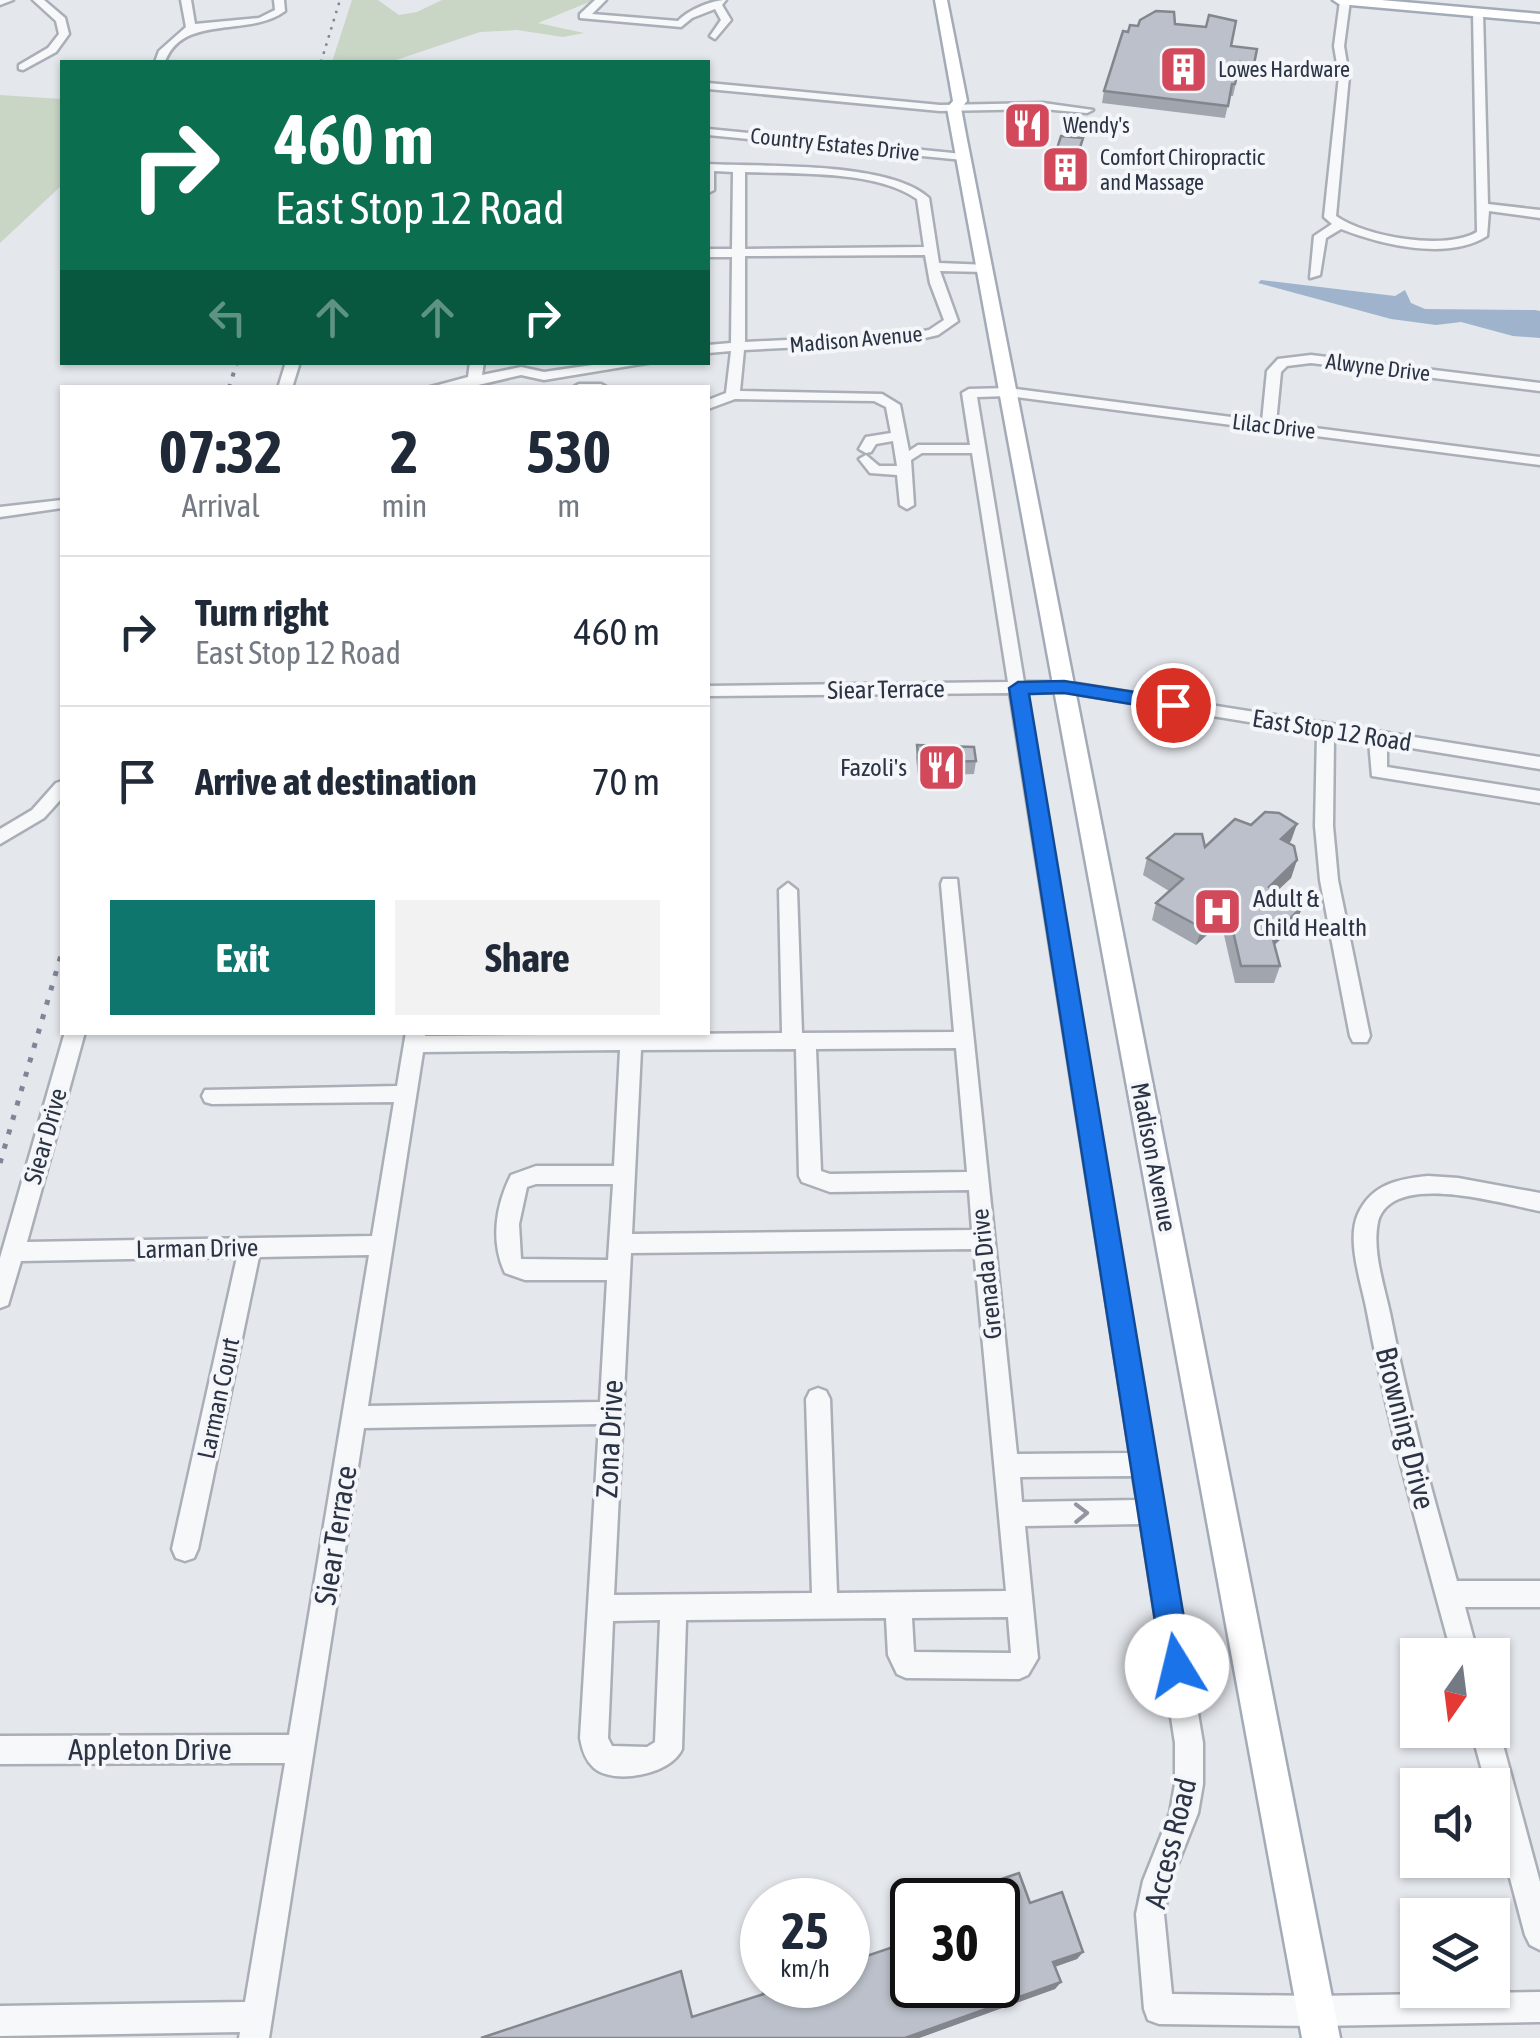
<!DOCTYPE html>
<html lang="en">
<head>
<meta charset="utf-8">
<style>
  :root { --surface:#fff; --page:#f2f2f3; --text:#1f2937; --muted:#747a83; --line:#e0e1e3; --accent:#0f766e }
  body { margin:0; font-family:"Asap Condensed",sans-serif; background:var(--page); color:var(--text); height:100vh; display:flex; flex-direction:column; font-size:38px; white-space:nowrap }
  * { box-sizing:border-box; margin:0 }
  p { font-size:32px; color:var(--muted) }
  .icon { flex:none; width:55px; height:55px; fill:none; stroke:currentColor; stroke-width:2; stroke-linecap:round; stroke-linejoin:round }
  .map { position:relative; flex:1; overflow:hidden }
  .drawer { position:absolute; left:60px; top:385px; width:650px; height:650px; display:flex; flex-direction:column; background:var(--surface); border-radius:0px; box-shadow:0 2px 8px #0004 }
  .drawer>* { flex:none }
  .guide { position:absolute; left:60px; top:60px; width:650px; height:305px; border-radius:0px; box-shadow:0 2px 8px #0004; background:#0b6e4f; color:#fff; overflow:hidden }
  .needle { width:65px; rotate:194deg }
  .controls { position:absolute; left:1400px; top:1638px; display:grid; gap:20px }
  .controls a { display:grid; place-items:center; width:110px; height:110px; border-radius:0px; background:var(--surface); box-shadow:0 2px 8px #0004; font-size:50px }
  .speed { position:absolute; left:740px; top:1878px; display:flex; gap:20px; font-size:50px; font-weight:700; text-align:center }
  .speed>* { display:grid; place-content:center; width:130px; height:130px; border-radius:50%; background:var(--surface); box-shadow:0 2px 8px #0004; line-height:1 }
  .speed small { font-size:25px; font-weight:400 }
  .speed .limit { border:5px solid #111; border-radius:15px; background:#fff; color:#111 }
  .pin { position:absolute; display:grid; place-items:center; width:85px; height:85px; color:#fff; margin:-42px; border:5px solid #fff; border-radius:50%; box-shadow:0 2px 10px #0007 }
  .me { position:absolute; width:110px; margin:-55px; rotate:351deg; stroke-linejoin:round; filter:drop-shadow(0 0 8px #0008) }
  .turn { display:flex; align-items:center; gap:35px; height:210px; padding:0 50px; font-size:45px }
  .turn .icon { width:130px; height:130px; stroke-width:2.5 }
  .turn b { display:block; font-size:70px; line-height:85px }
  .lanes { display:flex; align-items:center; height:95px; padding:0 50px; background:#0003; justify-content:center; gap:50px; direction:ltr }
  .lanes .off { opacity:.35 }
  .eta { display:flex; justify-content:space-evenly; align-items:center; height:170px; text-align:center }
  .eta b { font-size:60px; font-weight:700; line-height:70px }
  .button { display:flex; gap:20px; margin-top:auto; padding:20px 50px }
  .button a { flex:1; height:115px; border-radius:0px; background:var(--accent); color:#fff; font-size:40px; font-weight:700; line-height:115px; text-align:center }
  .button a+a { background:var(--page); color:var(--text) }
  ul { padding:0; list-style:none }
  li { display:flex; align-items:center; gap:30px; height:150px; padding:0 50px; border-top:2px solid var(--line) }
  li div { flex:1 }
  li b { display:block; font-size:38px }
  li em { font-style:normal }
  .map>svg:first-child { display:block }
  .green { fill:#c9d6c5 }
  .water { fill:#9fb4cc }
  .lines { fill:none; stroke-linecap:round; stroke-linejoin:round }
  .minor-casing { stroke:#a9aeb7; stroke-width:5 }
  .major-casing { stroke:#a3abb8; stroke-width:5 }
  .minor { fill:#f7f8fa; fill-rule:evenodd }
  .major { fill:#fff; fill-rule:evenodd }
  .rail-far2 { stroke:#7d8696; stroke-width:2.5; stroke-dasharray:2.5 6; stroke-linecap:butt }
  .rail-far1 { stroke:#7d8696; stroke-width:4; stroke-dasharray:4 8; stroke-linecap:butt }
  .rail { stroke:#7d8696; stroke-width:5; stroke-dasharray:5 10; stroke-linecap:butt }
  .wall { fill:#a1a5ae }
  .shaded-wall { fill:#83868d }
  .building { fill:#bbc0ca; stroke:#83868d; stroke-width:2.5 }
  .oneway { stroke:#9196a0 }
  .route { fill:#1a73e8; stroke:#114b97; stroke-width:2.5 }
  .labels { text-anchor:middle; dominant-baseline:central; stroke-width:8; stroke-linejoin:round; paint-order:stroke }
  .far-poi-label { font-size:22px; fill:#2b3445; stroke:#f4f6f9; text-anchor:start }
  .far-street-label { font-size:22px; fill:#2b3445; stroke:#f4f6f9 }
  .street-label { font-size:25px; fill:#2b3445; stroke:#f4f6f9 }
  .poi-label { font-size:25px; fill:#2b3445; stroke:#f4f6f9; text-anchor:end }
  .near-street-label { font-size:30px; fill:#2b3445; stroke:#f4f6f9 }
</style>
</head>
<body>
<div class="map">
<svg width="1540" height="2038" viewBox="0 0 1540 2038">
  <rect width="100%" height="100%" fill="#e4e7ec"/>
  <g class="green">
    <polygon points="352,0 378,0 399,15 417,12 442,0 594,0 538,23 584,33 563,37 517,30 480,32 390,62 332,62"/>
    <polygon points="0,95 62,99 62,185 0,243"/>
  </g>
  <polygon class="water" points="1261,280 1395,296 1405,290 1411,303 1425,309 1535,310 1540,311 1540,338 1513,336 1461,322 1436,325 1391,319 1258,283"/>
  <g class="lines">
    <defs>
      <g id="minor">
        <polygon points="0,0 13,0 0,5"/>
        <polygon points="33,0 44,0 65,18 69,34 56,52 23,70 19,69 19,65 48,48 59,34 56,21"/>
        <path d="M181,0h10l4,24 64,-6 16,-8 -1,-10h10l1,11c-36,27 -102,2 -120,51h-10l4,-11 27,-24z"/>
        <path d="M595,0h11l-14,14 86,7c10,-11 34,-21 48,-21l-4,5 9,15 -16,19 -5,-3 11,-16 -6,-11 -23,9 -11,9 -101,-9v-4z"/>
        <path d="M1340,1h10l-6,45 5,30 -13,140c29,21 110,35 141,16l-4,-220 5,-3 5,3 5,192 52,6v8l-51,-7 -2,25c-39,25 -105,9 -146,-7l-15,9 -6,37 -10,3 4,-42 18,-12 -8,-7 15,-141 -5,-30z"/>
        <polygon points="708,83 940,105 1043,103 1093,110 1087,113 1043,109 940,111 708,89"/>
        <polygon points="708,129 963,154 969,157 963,160 708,135"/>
        <path d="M708,164c55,3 181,-3 221,34l10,65 50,2v6l-4,1 -45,-1 18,50 -20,14 -31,7 -163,8 -4,41 142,3 18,11 9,46 9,-6h52l-8,-52 7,-4 39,-1 254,33 5,-50 11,-12 33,-4 229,28v8l-229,-28 -24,3 -6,6 -5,51 264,34v8l-532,-69 -31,1 47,285h41l475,75v12l-153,-25v23l153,24v12l-168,-27 -3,-35 -35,-5 -1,90 5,54 32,156 -3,6h-14l-3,-6 -30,-156 -5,-54 2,-93 -252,-41 -39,1 177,1050v41l-5,29 -27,68 -7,33 8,80 144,2 224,-4v30l-224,4 -157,-2 -11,-4 -4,-11 -8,-95 7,-33 27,-68 5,-29v-41l-34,-219 -116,2 13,132 -10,17 -9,4 -113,-1 -9,-4 -9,-19 -2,-37 -200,2 -4,129c-11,26 -69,36 -88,19 -9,-8 -12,-19 -14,-30l19,-314 -235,4 -95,610h-30l1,-6 -240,4v-30l245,-4 40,-239 -285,1v-28l289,-1 80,-480 -110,2 -61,292 -4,9 -9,3 -9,-3 -4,-9 65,-292 -216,4 -13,44 -8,3v-50l65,-226h20l-58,210 345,-6 22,-134 -182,2 -7,-2 -3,-6 3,-6 192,-4 9,-54h20l-1,4 357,-3 -3,-143 9,-7 9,7 5,143 152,-1 -13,-148 2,-5h14l60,575 113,-1 -120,-760 -302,3v-10l300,-4 -36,-229h-50l-11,7 3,45 -7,4 -7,-4 -3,-30 -27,-2 -11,-14 7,-4 13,11h18l-4,-25 -17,3 -5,8 -5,1 -7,-4 7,-12 25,-4 -5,-26 -12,-6 -139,-2 -27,10v-9l18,-7 5,-42 -23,2v-8l23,-2 1,-86h-24v-8h24l1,-77 -19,-1v19l-6,3zM745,172c50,2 131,-2 172,27l7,48 -179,2zM925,255l5,28 14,37 -15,10 -22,4 -162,8v-86zM956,1048l11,124 -137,2 -9,-3 -5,-122zM796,1049l3,127 3,6 28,10 139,-2 3,40 -340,4 9,-184zM620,1050l-6,116h-78l-25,9c-15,30 -21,66 -6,98l20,7h82l-7,122 -232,4 55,-354zM536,1184h77l-5,76 -87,-1 -2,-35 8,-37zM974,1249l32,342 -169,2 -7,-194 -4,-8 -8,-3 -8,3 -4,8 6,194 -198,2 17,-342zM1133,1476l4,24 -115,2 -2,-25zM1008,1617l3,36 -97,-1 -2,-34zM660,1620l-5,122 -8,5 -35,-1 -4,-8 5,-117z"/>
        <polygon points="286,362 300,362 292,388 278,388"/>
        <polygon points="470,362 484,362 482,375 521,367 544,372 613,362 653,362 544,380 521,375 474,386 427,388 468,377"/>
        <polygon points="579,384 601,384 608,388 572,388"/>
        <polygon points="62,500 62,508 0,517 0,507"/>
        <polygon points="62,781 62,798 44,818 0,844 0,829 32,810 56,783"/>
        <path d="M1428,1176l30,2 82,15v18c-37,-7 -117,-31 -150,-7 -6,4 -11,12 -12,18 -6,29 6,63 12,91 18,91 42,179 67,268h83v26h-75l13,48h-26c-31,-114 -63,-227 -85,-343 -5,-28 -21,-71 -9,-98 14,-30 40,-35 70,-38z"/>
        <polygon points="1492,1720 1499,1730 1540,1882 1540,1950 1530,1945 1525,1935 1492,1810 1492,1785 1486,1785 1471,1730 1492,1730"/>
      </g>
      <g id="major">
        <polygon points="935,0 947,0 967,101 961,108 966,135 1340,2038 1302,2038 952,135 947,108 953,101"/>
        <polygon points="1333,0 1381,0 1540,14 1540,22 1339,4"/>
      </g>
    </defs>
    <use href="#minor" class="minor-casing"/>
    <use href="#major" class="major-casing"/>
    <use href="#minor" class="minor"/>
    <use href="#major" class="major"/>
    <polyline class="rail-far2" points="321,62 340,0"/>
    <polyline class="rail-far1" points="229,388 237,362"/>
    <polyline class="rail" points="0,1163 62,952"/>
  </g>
  <g class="wall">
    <polygon points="1175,24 1231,46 1257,49 1252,75 1238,74 1233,96 1230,96 1225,118 1102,103 1104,91 1128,32 1138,26"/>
    <polygon points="1083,138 1080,154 1071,186 1049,184 1051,167"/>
    <polygon points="917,745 976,761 974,774 918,776 916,758"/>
    <polygon points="1297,824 1289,843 1297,860 1291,878 1276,892 1302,907 1296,925 1274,945 1280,966 1274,983 1235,983 1221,922 1196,945 1152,920 1156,903 1169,891 1143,875 1147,858 1205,847 1251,825"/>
    <polygon points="1030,1903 1083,1952 1077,1959 1055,1967 1061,1982 1055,1989 919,2038 481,2038 692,2017 762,1994 757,1968 861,1958 903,1943 897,1922 899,1914"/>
  </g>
  <g class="shaded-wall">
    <polygon points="1083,138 1080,154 1071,186 1073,170"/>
    <polygon points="1297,824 1291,841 1275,856 1281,839"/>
    <polygon points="1297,860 1291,878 1263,904 1269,887"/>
    <polygon points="1227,905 1221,922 1196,945 1202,928"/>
    <polygon points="1302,907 1296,925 1266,953 1272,936"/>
    <polygon points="1083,1952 1077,1959 1048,1969 1053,1962"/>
    <polygon points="1061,1982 1055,1989 919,2038 905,2038"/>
  </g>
  <g class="building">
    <polygon points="1156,11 1174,12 1175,24 1206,27 1209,15 1236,21 1231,46 1257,49 1254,64 1240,62 1235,84 1232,84 1228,106 1104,91 1123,31 1128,32 1130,25 1138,26 1140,20"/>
    <polygon points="1061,136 1083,138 1073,170 1051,167"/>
    <polygon points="917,745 974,747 976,761 919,763"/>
    <polygon points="1265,812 1279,813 1297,824 1281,839 1294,846 1297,860 1269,887 1302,907 1272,936 1280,966 1241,966 1227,905 1202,928 1156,903 1183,879 1147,858 1175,834 1202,834 1205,847 1235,819 1251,825"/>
    <polygon points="1019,1873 1030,1903 1062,1892 1083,1952 1053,1962 1061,1982 905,2038 481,2038 681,1971 692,2017 764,1994 757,1968 762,1965 762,1985 848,1985 848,1936 853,1934 861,1958 908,1942 899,1914 912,1910 912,1985 998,1985 998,1900 940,1900"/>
  </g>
  <defs><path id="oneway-chevron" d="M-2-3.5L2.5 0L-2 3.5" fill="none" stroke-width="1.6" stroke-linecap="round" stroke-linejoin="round" transform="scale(2.5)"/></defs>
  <use class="oneway" href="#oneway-chevron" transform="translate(1081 1513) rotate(-1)"/>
  <polygon class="route" points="1064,681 1173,698 1183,705 1173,711 1064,693 1029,694 1192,1666 1188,1677 1177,1681 1167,1677 1162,1666 1009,688 1018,682"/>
  <defs>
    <symbol id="building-square" viewBox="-11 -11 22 22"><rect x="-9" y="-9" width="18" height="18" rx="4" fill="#d1495b" stroke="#f4f6f9"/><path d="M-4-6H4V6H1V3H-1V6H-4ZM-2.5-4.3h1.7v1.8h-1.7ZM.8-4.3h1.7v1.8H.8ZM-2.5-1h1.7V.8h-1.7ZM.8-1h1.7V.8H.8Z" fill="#fff"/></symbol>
    <symbol id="restaurant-square" viewBox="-11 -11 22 22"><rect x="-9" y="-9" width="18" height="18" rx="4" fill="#d1495b" stroke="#f4f6f9"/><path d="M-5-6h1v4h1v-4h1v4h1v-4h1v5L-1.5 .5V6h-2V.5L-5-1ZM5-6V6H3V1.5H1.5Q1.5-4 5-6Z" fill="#fff"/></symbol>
    <symbol id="hospital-square" viewBox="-11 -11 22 22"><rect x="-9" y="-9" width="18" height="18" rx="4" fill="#d1495b" stroke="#f4f6f9"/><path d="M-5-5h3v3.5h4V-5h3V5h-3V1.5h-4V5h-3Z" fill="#fff"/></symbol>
  </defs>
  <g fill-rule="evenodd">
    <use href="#building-square" x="1156" y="42" width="55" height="55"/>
    <use href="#restaurant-square" x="1000" y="98" width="55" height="55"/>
    <use href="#building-square" x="1038" y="142" width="55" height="55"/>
    <use href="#restaurant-square" x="914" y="740" width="55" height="55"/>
    <use href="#hospital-square" x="1190" y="884" width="55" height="55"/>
  </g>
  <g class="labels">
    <g class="far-poi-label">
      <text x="1218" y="69">Lowes Hardware</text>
      <text x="1063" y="125">Wendy's</text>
      <text x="1100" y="157">Comfort Chiropractic<tspan x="1100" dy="25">and Massage</tspan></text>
    </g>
    <g class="far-street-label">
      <text transform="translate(835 144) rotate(6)">Country Estates Drive</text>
      <text transform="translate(856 339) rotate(-5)">Madison Avenue</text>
      <text transform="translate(1378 367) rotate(7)">Alwyne Drive</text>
      <text transform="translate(1274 426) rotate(7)">Lilac Drive</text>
    </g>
    <g class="street-label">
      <text transform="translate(886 689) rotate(-1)">Siear Terrace</text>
      <text transform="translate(1332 730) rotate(9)">East Stop 12 Road</text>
      <text transform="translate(45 1136) rotate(-74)">Siear Drive</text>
      <text transform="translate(1154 1157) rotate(79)">Madison Avenue</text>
      <text transform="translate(197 1248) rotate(-1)">Larman Drive</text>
      <text transform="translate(986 1274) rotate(-96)">Grenada Drive</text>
      <text transform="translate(218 1398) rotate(-78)">Larman Court</text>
    </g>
    <g class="poi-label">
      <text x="907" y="767">Fazoli's</text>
      <text x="1253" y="898" text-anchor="start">Adult &amp;<tspan x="1253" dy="29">Child Health</tspan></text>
    </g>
    <g class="near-street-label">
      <text transform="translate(1406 1428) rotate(76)">Browning Drive</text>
      <text transform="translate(609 1439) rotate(-87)">Zona Drive</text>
      <text transform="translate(335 1535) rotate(-81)">Siear Terrace</text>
      <text x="150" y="1749">Appleton Drive</text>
      <text transform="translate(1170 1843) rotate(-76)">Access Road</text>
    </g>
  </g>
</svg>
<div class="controls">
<a><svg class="needle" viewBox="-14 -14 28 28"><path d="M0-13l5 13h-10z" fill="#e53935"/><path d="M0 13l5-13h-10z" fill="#747a83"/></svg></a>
<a><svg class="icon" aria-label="sound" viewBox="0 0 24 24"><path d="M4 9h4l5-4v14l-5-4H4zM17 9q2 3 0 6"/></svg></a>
<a><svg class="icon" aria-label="layers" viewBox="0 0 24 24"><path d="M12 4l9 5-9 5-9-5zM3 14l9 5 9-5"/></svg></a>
</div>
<div class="speed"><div>25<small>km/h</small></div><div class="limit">30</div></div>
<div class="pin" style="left:1173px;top:705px;background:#d93025"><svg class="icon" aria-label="arrive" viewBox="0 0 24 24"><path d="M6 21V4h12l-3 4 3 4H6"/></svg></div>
<svg class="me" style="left:1177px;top:1666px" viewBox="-20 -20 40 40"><circle r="19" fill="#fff"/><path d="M0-13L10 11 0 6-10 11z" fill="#1a73e8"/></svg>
<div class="guide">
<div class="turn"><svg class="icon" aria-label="right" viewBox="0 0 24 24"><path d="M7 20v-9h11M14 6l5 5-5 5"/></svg><div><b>460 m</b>East Stop 12 Road</div></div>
<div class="lanes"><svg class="icon off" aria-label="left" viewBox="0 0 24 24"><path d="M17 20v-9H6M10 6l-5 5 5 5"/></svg><svg class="icon off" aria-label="ahead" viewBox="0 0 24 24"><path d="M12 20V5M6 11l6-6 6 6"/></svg><svg class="icon off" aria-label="ahead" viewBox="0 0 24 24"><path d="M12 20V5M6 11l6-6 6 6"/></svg><svg class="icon" aria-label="right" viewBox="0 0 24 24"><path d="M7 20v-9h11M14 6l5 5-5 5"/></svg></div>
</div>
<section class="drawer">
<div class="eta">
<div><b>07:32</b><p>Arrival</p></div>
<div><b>2</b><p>min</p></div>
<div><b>530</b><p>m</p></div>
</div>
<ul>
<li><svg class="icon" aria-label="right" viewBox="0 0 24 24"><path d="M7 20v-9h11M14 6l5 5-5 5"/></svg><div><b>Turn right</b><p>East Stop 12 Road</p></div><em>460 m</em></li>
<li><svg class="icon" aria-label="arrive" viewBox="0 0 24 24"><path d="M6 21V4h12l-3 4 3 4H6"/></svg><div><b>Arrive at destination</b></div><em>70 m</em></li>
</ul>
<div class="button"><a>Exit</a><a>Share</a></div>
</section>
</div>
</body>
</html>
